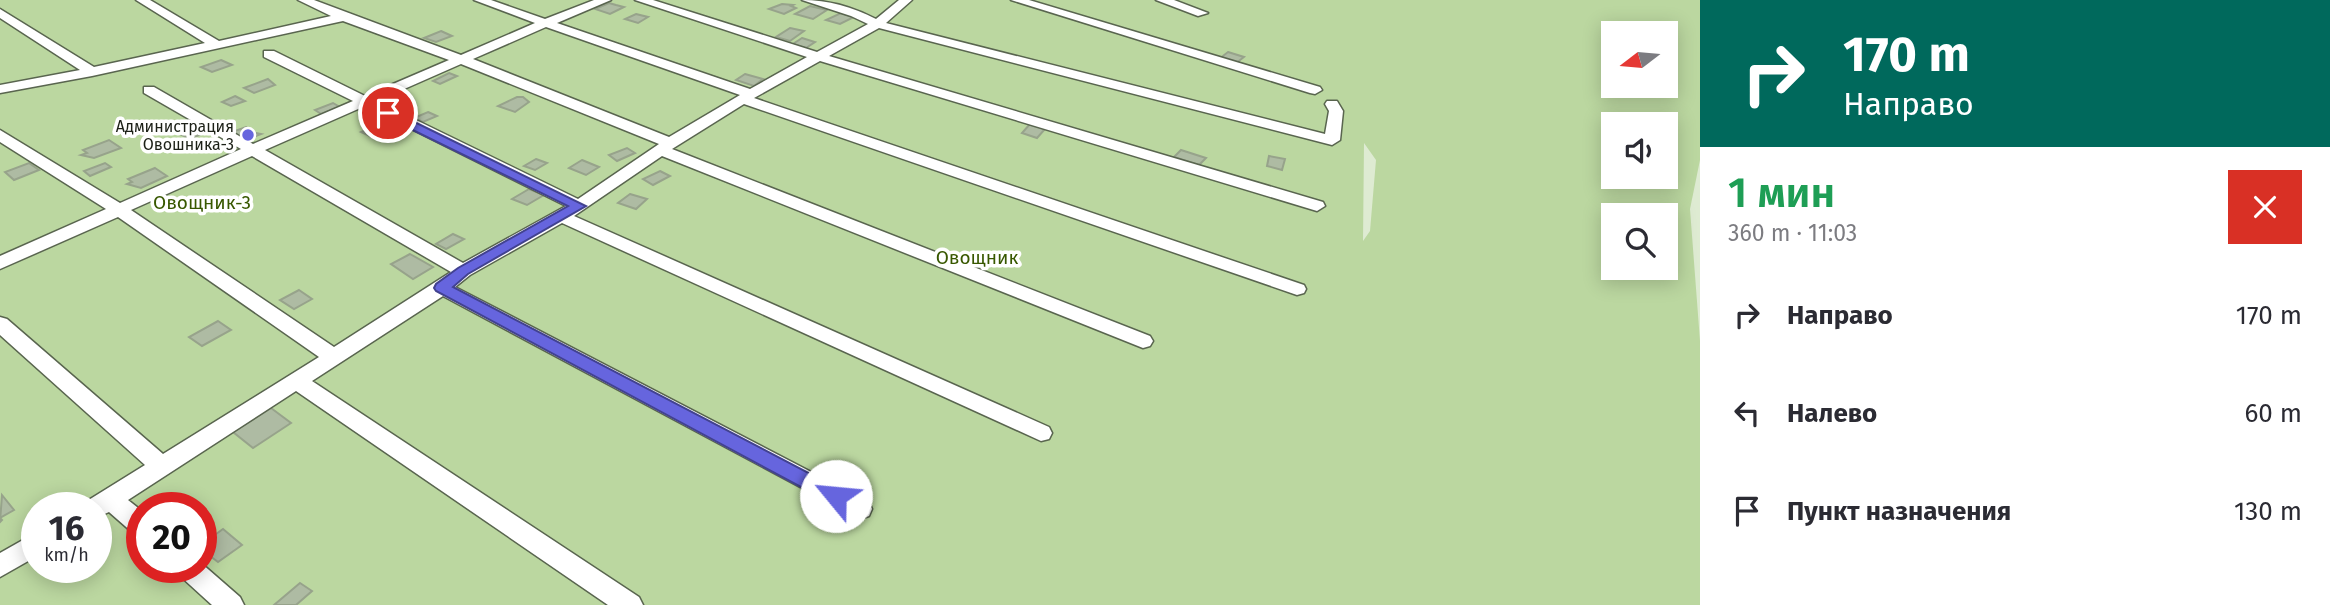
<!DOCTYPE html>
<html lang="ru">
<head>
<meta charset="utf-8">
<style>
  :root { --surface:#fff; --page:#f7f7f7; --text:#2b2b33; --muted:#7c7c81 }
  body { margin:0; font-family:"Fira Sans",sans-serif; background:var(--page); color:var(--text); height:100vh; display:flex; flex-direction:column; font-size:26px; white-space:nowrap }
  * { box-sizing:border-box; margin:0 }
  p { font-size:23px; color:var(--muted) }
  .icon { flex:none; width:38px; height:38px; fill:none; stroke:currentColor; stroke-width:2; stroke-linecap:round; stroke-linejoin:round }
  .map { position:relative; flex:1; overflow:hidden }
  .drawer { display:flex; flex-direction:column; background:var(--surface); width:630px }
  .drawer>* { flex:none }
  .top-card { background:#00695c; color:#fff; overflow:hidden }
  .needle { width:46px; rotate:254deg }
  .fabs { position:absolute; left:1601px; top:21px; display:grid; gap:14px }
  .fabs a { display:grid; place-items:center; width:77px; height:77px; border-radius:0px; background:var(--surface); box-shadow:0 4px 18px #0003; font-size:35px }
  .speed { position:absolute; left:21px; top:492px; display:flex; gap:14px; font-size:35px; font-weight:700; text-align:center }
  .speed>* { display:grid; place-content:center; width:91px; height:91px; border-radius:50%; background:var(--surface); box-shadow:0 4px 18px #0003; line-height:1 }
  .speed small { font-size:18px; font-weight:400 }
  .speed .limit { border:10px solid #d22; background:#fff; color:#111 }
  .pin { position:absolute; display:grid; place-items:center; width:60px; height:60px; color:#fff; margin:-30px; border:4px solid #fff; border-radius:50%; box-shadow:0 2px 7px #0007 }
  .me { position:absolute; width:77px; margin:-38px; rotate:298deg; stroke-linejoin:round; filter:drop-shadow(0 0 5px #0008) }
  .turn { display:flex; align-items:center; gap:24px; height:147px; padding:0 28px; font-size:32px }
  .turn .icon { width:91px; height:91px; stroke-width:2.5 }
  .turn b { display:block; font-size:49px; line-height:60px }
  .round { display:grid; place-items:center; flex:none; width:74px; height:74px; border-radius:0px; background:var(--page) }
  .head { display:flex; align-items:center; justify-content:space-between; height:119px; padding:0 28px }
  h1 { font-size:42px; font-weight:600; line-height:52px; color:#1e9e55 }
  ul { padding:0; list-style:none }
  li { display:flex; align-items:center; gap:21px; height:98px; padding:0 28px }
  li div { flex:1 }
  li b { display:block; font-size:26px }
  li em { font-style:normal }
  main { display:flex; flex:1; min-height:0 }
  .map>svg:first-child { display:block }
  .green { fill:#bbd7a0; fill-rule:evenodd }
  .building { fill:#aebba3; stroke:#97a38b; stroke-width:2 }
  .lines { fill:none; stroke-linecap:round; stroke-linejoin:round }
  .minor-casing { stroke:#59654f; stroke-width:3 }
  .minor { fill:#fff; fill-rule:evenodd }
  .route { fill:#6665de; stroke:#424290; stroke-width:2 }
  .poi-dot { fill:#6665de; stroke:#fff; stroke-width:2.5 }
  .labels { text-anchor:middle; dominant-baseline:central; stroke-width:7; stroke-linejoin:round; paint-order:stroke }
  .far-poi-label { font-size:16px; fill:#1c2017; stroke:#fff; text-anchor:end }
  .park-label { font-size:19px; fill:#385800; stroke:#fff }
</style>
</head>
<body>
<main>
<div class="map">
<svg width="1700" height="605" viewBox="0 0 1700 605">
  <rect width="100%" height="100%" fill="#deebd2"/>
  <path class="green" d="M0,0h1700v160l-10,49 10,132v264h-1700zM1614,33h52v53h-52zM1614,124h52v53h-52zM1364,143l12,17 -6,71 -7,10zM1614,215h52v53h-52zM37,508h59v59h-59zM142,508h59v59h-59z"/>
  <g class="building">
    <polygon points="609,3 616,5 624,7 610,14 595,9"/>
    <polygon points="782,4 793,5 791,6 796,8 784,14 769,9"/>
    <polygon points="810,6 827,10 813,19 795,14"/>
    <polygon points="841,13 854,17 840,24 826,20"/>
    <polygon points="636,14 648,17 638,23 625,19"/>
    <polygon points="790,28 804,31 790,41 776,37"/>
    <polygon points="441,31 452,36 436,42 424,38"/>
    <polygon points="802,38 815,42 806,48 793,44"/>
    <polygon points="1228,52 1244,57 1235,64 1219,59"/>
    <polygon points="221,60 232,65 212,72 201,67"/>
    <polygon points="449,73 457,76 440,84 433,81"/>
    <polygon points="745,74 763,79 754,86 736,80"/>
    <polygon points="268,79 275,85 254,93 244,88"/>
    <polygon points="235,96 245,101 231,106 222,102"/>
    <polygon points="517,97 523,97 529,102 515,112 498,106"/>
    <polygon points="333,103 340,107 321,114 315,110"/>
    <polygon points="428,112 437,116 423,122 414,118"/>
    <polygon points="382,123 395,125 392,127 397,130 376,139 361,132"/>
    <polygon points="1030,124 1045,129 1037,138 1022,133"/>
    <polygon points="246,127 256,133 261,134 245,140 232,132"/>
    <polygon points="196,129 204,133 190,139 182,135"/>
    <polygon points="109,140 121,148 94,158 81,155 87,153 83,150"/>
    <polygon points="627,148 635,153 617,161 609,155"/>
    <polygon points="1181,150 1206,158 1199,165 1174,157"/>
    <polygon points="1269,156 1285,159 1282,170 1267,166"/>
    <polygon points="536,159 547,163 535,170 524,166"/>
    <polygon points="582,160 599,167 586,175 569,168"/>
    <polygon points="29,163 39,170 14,180 5,172"/>
    <polygon points="105,163 111,167 90,176 84,171"/>
    <polygon points="155,168 167,176 141,188 127,184 132,182 128,179"/>
    <polygon points="660,171 670,176 653,185 643,179"/>
    <polygon points="529,189 544,195 527,205 512,199"/>
    <polygon points="630,194 647,199 636,209 618,203"/>
    <polygon points="453,234 464,239 446,249 436,244"/>
    <polygon points="410,254 433,267 413,279 391,264"/>
    <polygon points="299,290 312,299 294,309 280,300"/>
    <polygon points="218,321 231,330 202,346 189,337"/>
    <polygon points="271,408 291,423 253,448 233,432"/>
    <polygon points="2,495 14,510 0,518 2,520 0,522"/>
    <polygon points="223,529 242,545 218,562 201,549 201,545"/>
    <polygon points="300,583 312,591 296,605 274,605"/>
  </g>
  <g class="lines">
    <defs>
      <g id="minor">
        <path d="M136,0h14l69,41 112,-25 -33,-16h16l147,55 74,-32 -61,-23h17l54,19 49,-19h17l-54,23 193,66 57,-32 -172,-57h18l164,52 51,-28 -17,-8 -49,-16c26,0 51,7 74,19l23,-19h13l-26,23 439,111 4,-23 -4,-7 2,-3h10l6,10 -3,29 -8,5 -453,-117 -50,28 494,146 2,4 -8,5 -497,-150 -66,37 550,187 2,4 -2,4 -7,2 -553,-191 -72,45 478,187 3,5 -3,5 -7,2 -481,-192 -88,60 475,211 3,6 -3,6 -8,2 -479,-218 -92,52 -15,12 414,215 3,7 -3,7 -9,3 -417,-223 -131,85 327,216 4,8h-35l-312,-214 -168,109 14,11v25l-9,-3 -24,-21 -13,6v-10h-12l3,-7 58,-36 -145,-130v-18l7,2 156,135 156,-97 -201,-140 -118,52v-13l106,-47 -106,-67v-12l120,73 121,-54 -97,-56v-6h10l99,57 100,-43 -89,-44v-6h10l91,45 84,-36 -106,-39 -251,55 -92,17v-8l80,-15 -80,-52v-9l94,58 111,-24zM546,27l194,68 -71,42 -196,-78zM461,64l198,80 -81,55 -201,-98zM365,106l201,100 -103,57 -198,-113zM252,156l199,116 -117,75 -203,-137z"/>
        <polygon points="1011,0 1029,0 1320,87 1322,90 1315,94 1310,93"/>
        <polygon points="1156,0 1174,0 1208,13 1198,16"/>
        <polygon points="37,532 37,556 0,577 0,553"/>
        <polygon points="201,563 240,597 244,605 212,605 179,575 175,567 201,567"/>
      </g>
    </defs>
    <use href="#minor" class="minor-casing"/>
    <use href="#minor" class="minor"/>
  </g>
  <polygon class="route" points="388,109 586,206 468,274 453,287 843,491 846,496 843,502 836,504 829,502 436,291 434,288 436,284 458,268 568,206 384,116 382,113"/>
  <circle class="poi-dot" cx="248" cy="135" r="7"/>
  <g class="labels">
    <g class="far-poi-label">
      <text x="234" y="126">Администрация<tspan x="234" dy="18">Овошника-3</tspan></text>
    </g>
    <g class="park-label">
      <text x="202" y="202">Овощник-3</text>
      <text x="977" y="257">Овощник</text>
    </g>
  </g>
</svg>
<div class="fabs">
<a><svg class="needle" viewBox="-14 -14 28 28"><path d="M0-13l5 13h-10z" fill="#e53935"/><path d="M0 13l5-13h-10z" fill="#7c7c81"/></svg></a>
<a><svg class="icon" aria-label="sound" viewBox="0 0 24 24"><path d="M4 9h4l5-4v14l-5-4H4zM17 9q2 3 0 6"/></svg></a>
<a><svg class="icon" aria-label="search" viewBox="0 0 24 24"><circle cx="10" cy="10" r="6"/><path d="M15 15l6 6"/></svg></a>
</div>
<div class="speed"><div>16<small>km/h</small></div><div class="limit">20</div></div>
<div class="pin" style="left:388px;top:113px;background:#d93025"><svg class="icon" aria-label="arrive" viewBox="0 0 24 24"><path d="M6 21V4h12l-3 4 3 4H6"/></svg></div>
<svg class="me" style="left:836px;top:496px" viewBox="-20 -20 40 40"><circle r="19" fill="#fff"/><path d="M0-13L10 11 0 6-10 11z" fill="#6665de"/></svg>
</div>
<section class="drawer">
<div class="top-card">
<div class="turn"><svg class="icon" aria-label="right" viewBox="0 0 24 24"><path d="M7 20v-9h11M14 6l5 5-5 5"/></svg><div><b>170 m</b>Направо</div></div>
</div>
<div class="head"><div><h1>1 мин</h1><p>360 m · 11:03</p></div><a class="round" style="background:#d93025;color:#fff"><svg class="icon" aria-label="close" viewBox="0 0 24 24"><path d="M6 6l12 12M18 6L6 18"/></svg></a></div>
<ul>
<li><svg class="icon" aria-label="right" viewBox="0 0 24 24"><path d="M7 20v-9h11M14 6l5 5-5 5"/></svg><div><b>Направо</b></div><em>170 m</em></li>
<li><svg class="icon" aria-label="left" viewBox="0 0 24 24"><path d="M17 20v-9H6M10 6l-5 5 5 5"/></svg><div><b>Налево</b></div><em>60 m</em></li>
<li><svg class="icon" aria-label="arrive" viewBox="0 0 24 24"><path d="M6 21V4h12l-3 4 3 4H6"/></svg><div><b>Пункт назначения</b></div><em>130 m</em></li>
</ul>
</section>
</main>
</body>
</html>
